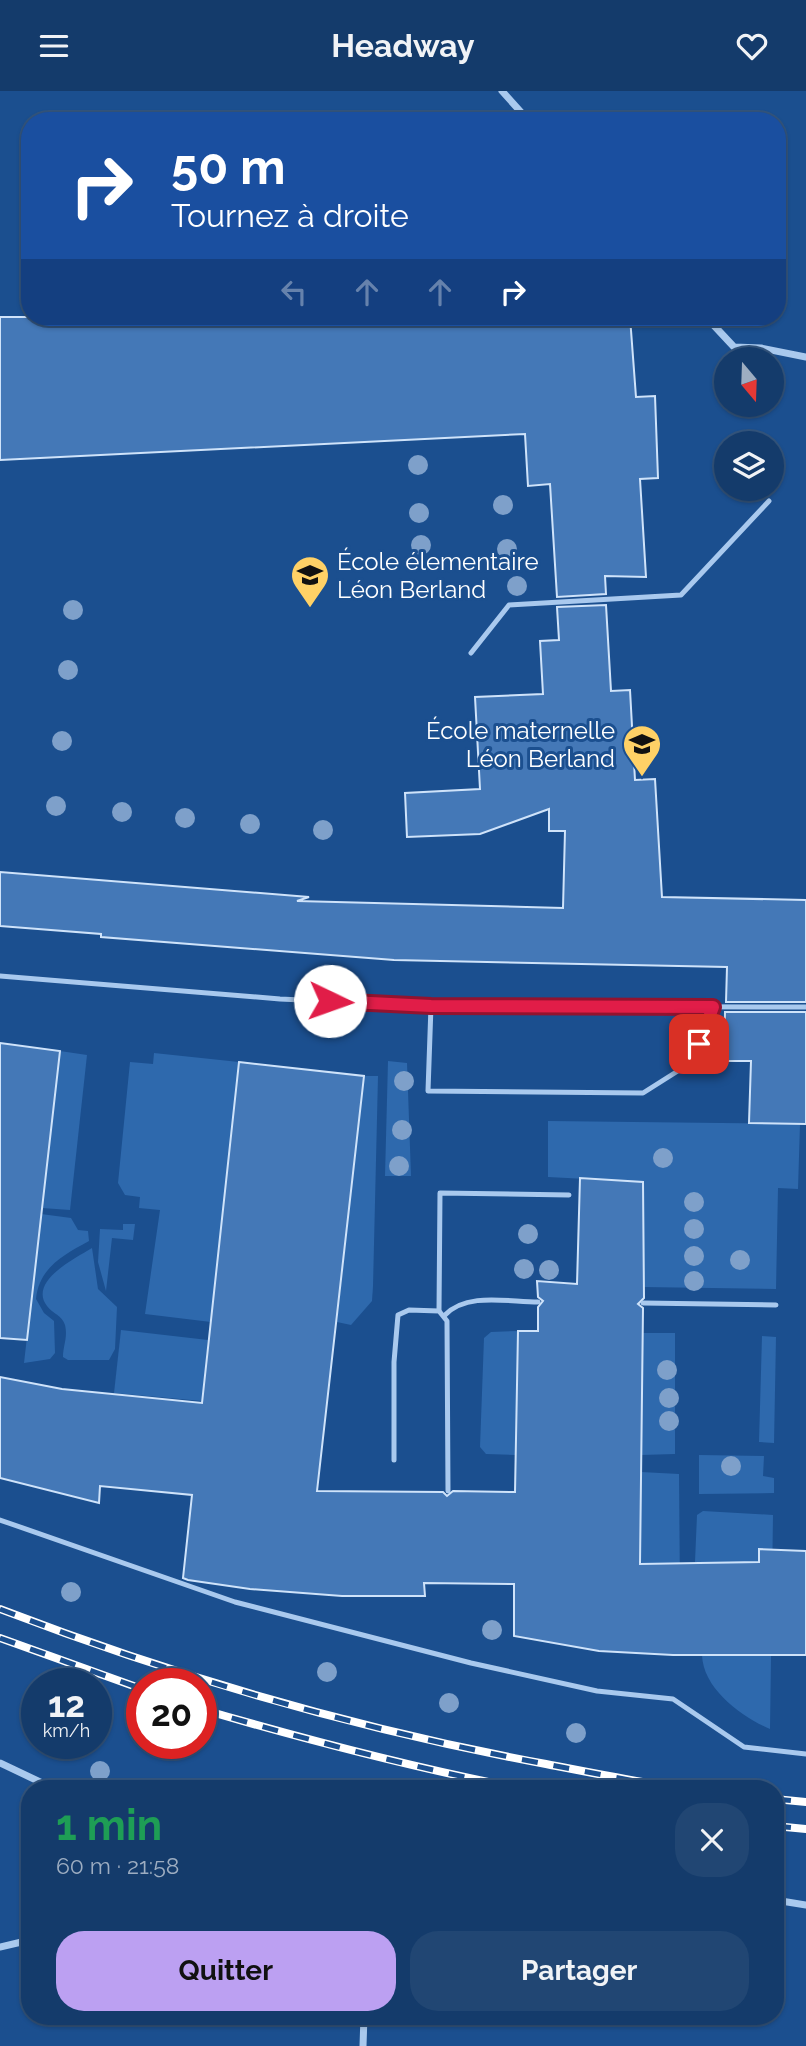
<!DOCTYPE html>
<html lang="fr">
<head>
<meta charset="utf-8">
<style>
  :root { --surface:#143b6b; --page:#214673; --text:#f1f3f6; --muted:#9dadc1; --line:#33557e; --accent:#bca0f2 }
  body { margin:0; font-family:Raleway,sans-serif; background:var(--page); color:var(--text); height:100vh; display:flex; flex-direction:column; font-size:26px; white-space:nowrap }
  * { box-sizing:border-box; margin:0 }
  p { font-size:23px; color:var(--muted) }
  .icon { flex:none; width:38px; height:38px; fill:none; stroke:currentColor; stroke-width:2; stroke-linecap:round; stroke-linejoin:round }
  .map { position:relative; flex:1; overflow:hidden }
  .side { position:absolute; left:21px; top:1689px; width:763px; height:245px; display:flex; flex-direction:column; background:var(--surface); border-radius:28px; box-shadow:0 2px 5px #0004,0 0 0 2px var(--line) }
  .side>* { flex:none }
  .top-card { position:absolute; left:21px; top:21px; width:765px; height:214px; border-radius:28px; box-shadow:0 2px 5px #0004,0 0 0 2px var(--line); background:#1a4fa0; color:#fff; overflow:hidden }
  .needle { width:46px; rotate:161deg }
  .fabs { position:absolute; left:714px; top:256px; display:grid; gap:14px }
  .fabs a { display:grid; place-items:center; width:70px; height:70px; border-radius:50%; background:var(--surface); box-shadow:0 2px 5px #0004,0 0 0 2px var(--line); font-size:35px }
  .speed { position:absolute; left:21px; top:1577px; display:flex; gap:14px; font-size:35px; font-weight:700; text-align:center }
  .speed>* { display:grid; place-content:center; width:91px; height:91px; border-radius:50%; background:var(--surface); box-shadow:0 2px 5px #0004,0 0 0 2px var(--line); line-height:1 }
  .speed small { font-size:18px; font-weight:400 }
  .speed .limit { border:10px solid #d22; background:#fff; color:#111 }
  .pin { position:absolute; display:grid; place-items:center; width:60px; height:60px; color:#fff; margin:-30px; border-radius:14px; box-shadow:0 4px 10px #0006 }
  .me { position:absolute; width:77px; margin:-38px; rotate:93deg; stroke-linejoin:round; filter:drop-shadow(0 0 5px #0008) }
  .turn { display:flex; align-items:center; gap:24px; height:147px; padding:0 35px; font-size:32px }
  .turn .icon { width:91px; height:91px; stroke-width:2.5 }
  .turn b { display:block; font-size:49px; line-height:60px }
  .lanes { display:flex; align-items:center; height:66px; padding:0 35px; background:#0003; justify-content:center; gap:35px; direction:ltr }
  .lanes .off { opacity:.35 }
  .round { display:grid; place-items:center; flex:none; width:74px; height:74px; border-radius:28px; background:var(--page) }
  .summary { display:flex; align-items:center; justify-content:space-between; height:119px; padding:0 35px }
  h1 { font-size:42px; font-weight:700; line-height:52px; color:#1e9e55 }
  .button { display:flex; gap:14px; margin-top:auto; padding:14px 35px }
  .button a { flex:1; height:80px; border-radius:28px; background:var(--accent); color:#111; font-size:28px; font-weight:700; line-height:80px; text-align:center }
  .button a+a { background:var(--page); color:var(--text) }
  header { display:flex; justify-content:space-between; align-items:center; height:91px; padding:0 35px; background:var(--surface); font-size:32px; font-weight:700 }
  .map>svg:first-child { display:block }
  .green { fill:#2e69ad }
  .building { fill:#4478b7; stroke:#cfe3fa; stroke-width:2 }
  .lines { fill:none; stroke-linecap:round; stroke-linejoin:round }
  .service { stroke:#a9c9ee; stroke-width:5 }
  .minor { stroke:#a9c9ee; stroke-width:7 }
  .rail-casing { stroke:#fff; stroke-width:8 }
  .rail { stroke:#1b4f8f; stroke-width:5; stroke-dasharray:16; stroke-linecap:butt }
  .tree { fill:#7ea0ca }
  .route-casing { stroke:#92132f; stroke-width:18 }
  .route { stroke:#e11d48; stroke-width:12 }
  .labels { text-anchor:middle; dominant-baseline:central; stroke-width:6; stroke-linejoin:round; paint-order:stroke }
  .poi-label { font-size:24px; fill:#fff; stroke:#1b4f8f; text-anchor:start }
</style>
</head>
<body>
<header><svg class="icon" aria-label="menu" viewBox="0 0 24 24"><path d="M4 6h16M4 12h16M4 18h16"/></svg>Headway<svg class="icon" aria-label="heart" viewBox="0 0 24 24"><path d="M12 20l-8-8c-3-5 5-10 8-4 3-6 11-1 8 4z"/></svg></header>
<div class="map">
<svg width="806" height="1955" viewBox="0 0 806 1955">
  <rect width="100%" height="100%" fill="#1b4f8f"/>
  <g class="green">
    <polygon points="60,960 87,964 70,1119 42,1117"/>
    <polygon points="154,962 239,971 211,1231 145,1223 160,1119 139,1117 140,1106 125,1104 118,1092 130,971 153,973"/>
    <polygon points="388,970 407,972 411,1085 385,1085"/>
    <polygon points="364,985 378,985 373,1195 372,1210 351,1234 337,1231"/>
    <polygon points="548,1030 800,1033 798,1098 778,1097 776,1198 642,1196 643,1091 548,1086"/>
    <path d="M41,1123l30,4 7,12 10,1 1,10c-26,14 -50,27 -53,58l8,14 10,8 1,32 -5,6 -26,4z"/>
    <polygon points="123,1133 135,1133 133,1149 112,1147 106,1200 98,1171 100,1138 123,1139"/>
    <path d="M92,1157l6,41 19,18 -2,42 -6,11h-41l-5,-3c0,-12 5,-19 2,-32 -3,-10 -12,-11 -18,-19 -19,-25 29,-48 45,-58z"/>
    <polygon points="121,1239 208,1249 202,1310 114,1302"/>
    <polygon points="518,1240 515,1364 486,1363 480,1356 484,1247 491,1241"/>
    <polygon points="643,1242 675,1242 675,1363 641,1364"/>
    <polygon points="762,1245 776,1246 774,1352 759,1351"/>
    <polygon points="699,1364 764,1365 763,1385 774,1387 774,1402 699,1403"/>
    <polygon points="641,1381 679,1383 680,1503 640,1504"/>
    <path d="M703,1420l70,4 -3,214c-28,-12 -67,-40 -68,-74h22l2,-80 -1,-13h-30l2,-47z"/>
  </g>
  <g class="building">
    <polygon points="0,226 630,226 636,306 655,305 658,387 640,388 646,486 605,485 606,503 557,506 550,393 528,395 525,343 0,369"/>
    <polygon points="606,514 611,600 630,599 635,689 655,688 662,806 806,809 806,911 726,911 727,876 394,869 101,846 101,843 0,835 0,781 309,806 297,810 563,817 565,740 549,740 549,718 480,743 407,746 405,702 480,698 475,606 543,603 540,550 559,549 557,516"/>
    <polygon points="725,921 806,921 806,1033 749,1032 751,970 724,970"/>
    <polygon points="0,952 60,960 27,1249 0,1247"/>
    <polygon points="239,971 364,985 317,1400 443,1401 447,1405 453,1400 515,1401 518,1240 538,1240 538,1216 543,1210 538,1206 537,1190 577,1193 580,1087 643,1091 644,1207 638,1213 643,1217 640,1473 759,1471 759,1458 806,1460 806,1564 673,1564 599,1560 514,1545 514,1493 424,1492 425,1505 342,1505 250,1498 188,1489 183,1487 192,1404 100,1395 99,1412 0,1387 0,1286 62,1298 202,1312"/>
  </g>
  <g class="lines">
    <g class="service">
      <polyline points="471,562 509,514 681,504 769,410"/>
      <polyline points="0,885 280,908 431,915 806,916"/>
      <polyline points="431,915 428,1000 643,1002 692,971 713,916"/>
      <polyline points="643,1212 776,1214"/>
      <polyline points="439,1220 440,1102 569,1104"/>
      <path d="M445,1224c22,-23 63,-13 93,-13"/>
      <polyline points="394,1369 394,1271 398,1224 409,1219 439,1220 447,1230 448,1400"/>
      <polyline points="0,1429 235,1511 471,1572 597,1600 673,1608 744,1656 806,1663"/>
    </g>
    <g class="minor">
      <polyline points="502,0 529,30"/>
      <polyline points="706,226 734,256 761,257 806,266"/>
      <polyline points="0,1672 55,1698"/>
      <polyline points="775,1809 806,1814"/>
      <polyline points="0,1856 30,1849"/>
      <polyline points="363,1955 364,1925"/>
    </g>
    <defs>
      <g id="rail">
        <path d="M0,1518c180,69 357,120 546,155 47,9 95,19 142,25"/>
        <polyline points="0,1547 142,1598"/>
        <path d="M201,1618c106,31 214,59 322,80"/>
        <polyline points="775,1708 806,1711"/>
        <polyline points="775,1735 806,1738"/>
      </g>
    </defs>
    <use href="#rail" class="rail-casing"/>
    <use href="#rail" class="rail"/>
  </g>
  <g class="tree">
    <circle cx="418" cy="374" r="10"/>
    <circle cx="503" cy="414" r="10"/>
    <circle cx="419" cy="422" r="10"/>
    <circle cx="421" cy="454" r="10"/>
    <circle cx="507" cy="458" r="10"/>
    <circle cx="517" cy="495" r="10"/>
    <circle cx="73" cy="519" r="10"/>
    <circle cx="68" cy="579" r="10"/>
    <circle cx="62" cy="650" r="10"/>
    <circle cx="56" cy="715" r="10"/>
    <circle cx="122" cy="721" r="10"/>
    <circle cx="185" cy="727" r="10"/>
    <circle cx="250" cy="733" r="10"/>
    <circle cx="323" cy="739" r="10"/>
    <circle cx="404" cy="990" r="10"/>
    <circle cx="402" cy="1039" r="10"/>
    <circle cx="663" cy="1067" r="10"/>
    <circle cx="399" cy="1075" r="10"/>
    <circle cx="694" cy="1111" r="10"/>
    <circle cx="694" cy="1138" r="10"/>
    <circle cx="528" cy="1143" r="10"/>
    <circle cx="694" cy="1165" r="10"/>
    <circle cx="740" cy="1169" r="10"/>
    <circle cx="524" cy="1178" r="10"/>
    <circle cx="549" cy="1179" r="10"/>
    <circle cx="694" cy="1190" r="10"/>
    <circle cx="667" cy="1279" r="10"/>
    <circle cx="669" cy="1307" r="10"/>
    <circle cx="669" cy="1330" r="10"/>
    <circle cx="731" cy="1375" r="10"/>
    <circle cx="71" cy="1501" r="10"/>
    <circle cx="492" cy="1539" r="10"/>
    <circle cx="327" cy="1581" r="10"/>
    <circle cx="449" cy="1612" r="10"/>
    <circle cx="576" cy="1642" r="10"/>
    <circle cx="100" cy="1680" r="10"/>
  </g>
  <g class="lines">
    <defs>
      <polyline id="route" points="330,910 431,915 713,916 699,953"/>
    </defs>
    <use href="#route" class="route-casing"/>
    <use href="#route" class="route"/>
  </g>
  <defs>
    <symbol id="school-pin" viewBox="-11 -11 22 30"><path d="M0 17L-7.5 6A9.5 9.5 0 1 1 7.5 6Z" fill="#ffd166" stroke="#1b4f8f"/><path d="M0-5L7-2L0 1L-7-2ZM-4 1L0 2.5L4 1V4Q0 6-4 4Z" fill="#111"/></symbol>
  </defs>
  <g fill-rule="evenodd">
    <use href="#school-pin" x="288" y="462" width="44" height="60"/>
    <use href="#school-pin" x="620" y="631" width="44" height="60"/>
  </g>
  <g class="labels">
    <g class="poi-label">
      <text x="337" y="470">École élementaire<tspan x="337" dy="28">Léon Berland</tspan></text>
      <text x="615" y="639" text-anchor="end">École maternelle<tspan x="615" dy="28">Léon Berland</tspan></text>
    </g>
  </g>
</svg>
<div class="fabs">
<a><svg class="needle" viewBox="-14 -14 28 28"><path d="M0-13l5 13h-10z" fill="#e53935"/><path d="M0 13l5-13h-10z" fill="#9dadc1"/></svg></a>
<a><svg class="icon" aria-label="layers" viewBox="0 0 24 24"><path d="M12 4l9 5-9 5-9-5zM3 14l9 5 9-5"/></svg></a>
</div>
<div class="speed"><div>12<small>km/h</small></div><div class="limit">20</div></div>
<div class="pin" style="left:699px;top:953px;background:#d93025"><svg class="icon" aria-label="arrive" viewBox="0 0 24 24"><path d="M6 21V4h12l-3 4 3 4H6"/></svg></div>
<svg class="me" style="left:330px;top:910px" viewBox="-20 -20 40 40"><circle r="19" fill="#fff"/><path d="M0-13L10 11 0 6-10 11z" fill="#e11d48"/></svg>
<div class="top-card">
<div class="turn"><svg class="icon" aria-label="right" viewBox="0 0 24 24"><path d="M7 20v-9h11M14 6l5 5-5 5"/></svg><div><b>50 m</b>Tournez à droite</div></div>
<div class="lanes"><svg class="icon off" aria-label="left" viewBox="0 0 24 24"><path d="M17 20v-9H6M10 6l-5 5 5 5"/></svg><svg class="icon off" aria-label="ahead" viewBox="0 0 24 24"><path d="M12 20V5M6 11l6-6 6 6"/></svg><svg class="icon off" aria-label="ahead" viewBox="0 0 24 24"><path d="M12 20V5M6 11l6-6 6 6"/></svg><svg class="icon" aria-label="right" viewBox="0 0 24 24"><path d="M7 20v-9h11M14 6l5 5-5 5"/></svg></div>
</div>
<section class="side">
<div class="summary"><div><h1>1 min</h1><p>60 m · 21:58</p></div><a class="round"><svg class="icon" aria-label="close" viewBox="0 0 24 24"><path d="M6 6l12 12M18 6L6 18"/></svg></a></div>
<div class="button"><a>Quitter</a><a>Partager</a></div>
</section>
</div>
</body>
</html>
